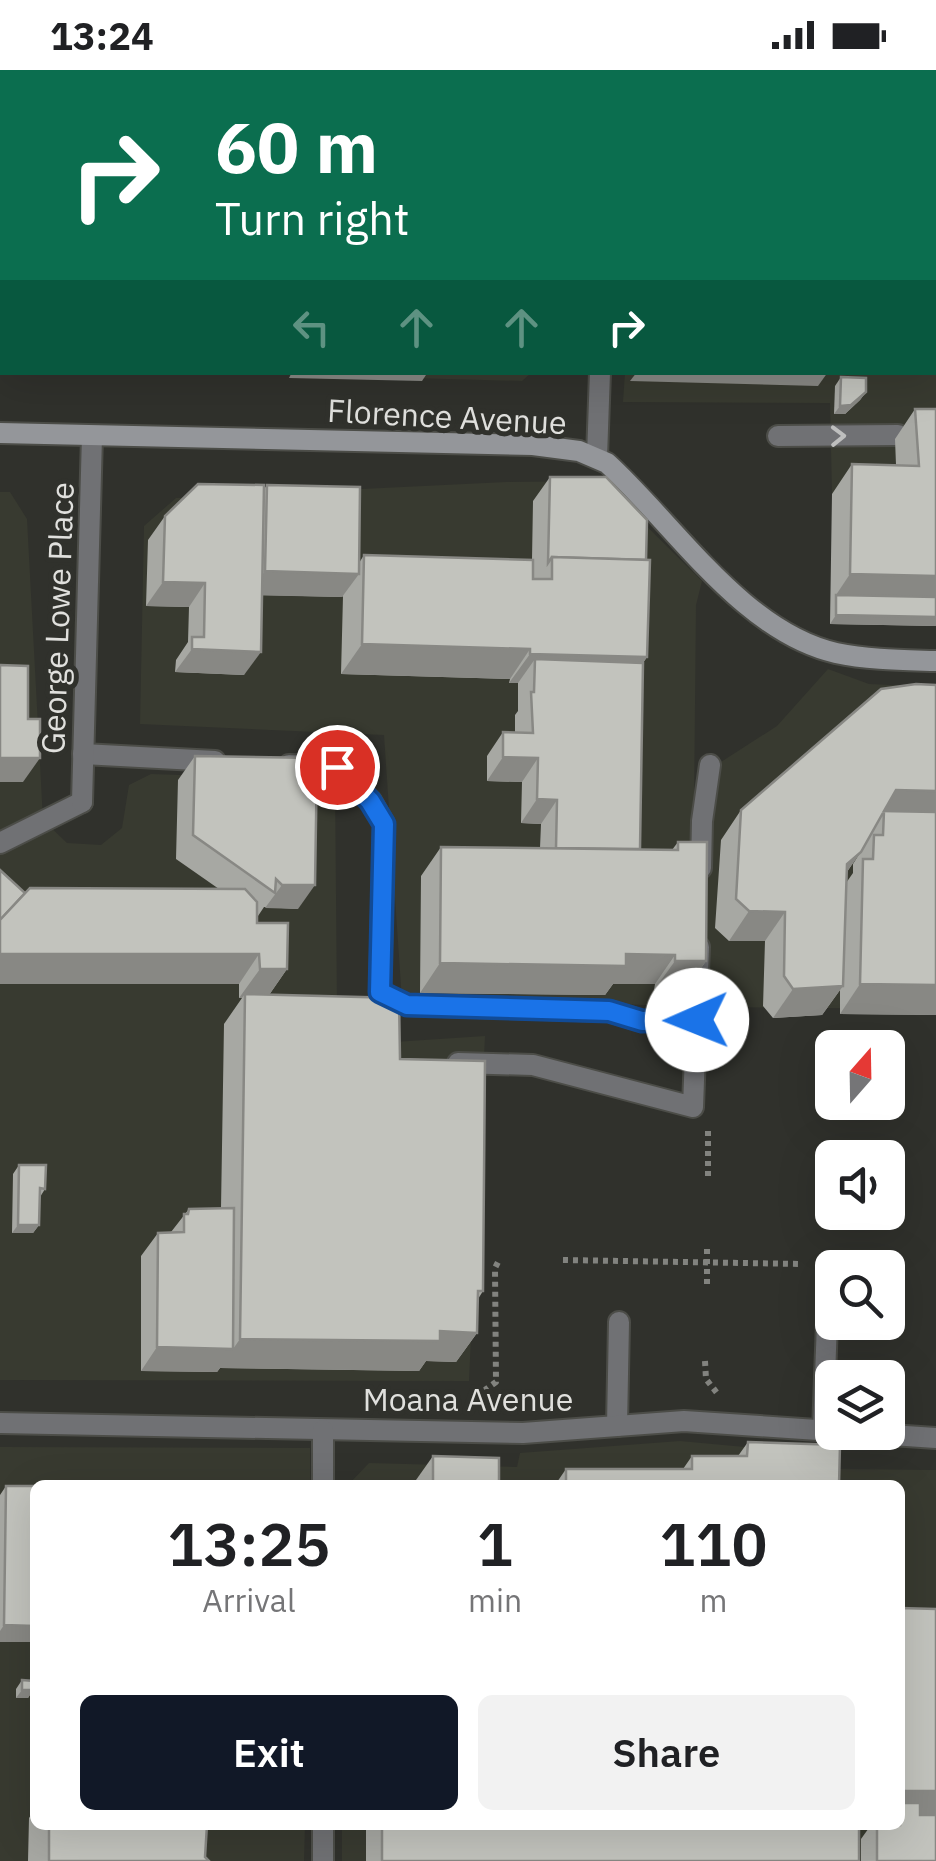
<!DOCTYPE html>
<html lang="en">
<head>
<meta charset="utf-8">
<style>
  :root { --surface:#fff; --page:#f2f2f2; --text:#202124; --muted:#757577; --accent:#111827 }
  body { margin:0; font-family:"IBM Plex Sans",sans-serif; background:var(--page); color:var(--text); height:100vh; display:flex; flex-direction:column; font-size:38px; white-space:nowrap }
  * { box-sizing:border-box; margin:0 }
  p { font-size:32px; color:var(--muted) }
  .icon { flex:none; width:55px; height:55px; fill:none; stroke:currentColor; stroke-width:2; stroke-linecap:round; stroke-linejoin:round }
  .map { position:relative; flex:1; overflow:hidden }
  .panel { position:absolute; left:30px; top:1410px; width:875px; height:350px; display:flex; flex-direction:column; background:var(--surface); border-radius:15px; box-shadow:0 10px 40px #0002 }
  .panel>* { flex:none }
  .guide { position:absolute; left:0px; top:0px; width:938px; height:305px; box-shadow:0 10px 40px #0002; background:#0b6e4f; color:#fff; overflow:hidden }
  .needle { width:65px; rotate:20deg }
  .tools { position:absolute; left:815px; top:960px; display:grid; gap:20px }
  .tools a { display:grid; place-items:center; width:90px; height:90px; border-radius:15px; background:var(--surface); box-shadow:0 10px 40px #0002; font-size:50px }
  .pin { position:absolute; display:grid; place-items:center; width:85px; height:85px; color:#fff; margin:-42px; border:5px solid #fff; border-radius:50%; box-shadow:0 2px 10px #0007 }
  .me { position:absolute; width:110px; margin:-55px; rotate:269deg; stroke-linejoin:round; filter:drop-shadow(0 0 8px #0008) }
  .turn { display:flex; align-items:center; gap:35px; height:210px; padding:0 50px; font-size:45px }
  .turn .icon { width:130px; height:130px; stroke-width:2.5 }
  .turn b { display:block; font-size:70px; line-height:85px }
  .lanes { display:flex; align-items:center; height:95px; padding:0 50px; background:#0003; justify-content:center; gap:50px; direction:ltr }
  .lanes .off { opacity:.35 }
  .eta { display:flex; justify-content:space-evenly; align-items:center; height:170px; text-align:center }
  .eta b { font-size:60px; font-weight:600; line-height:70px }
  .action { display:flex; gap:20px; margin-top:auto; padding:20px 50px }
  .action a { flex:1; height:115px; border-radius:15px; background:var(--accent); color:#fff; font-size:40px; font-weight:600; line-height:115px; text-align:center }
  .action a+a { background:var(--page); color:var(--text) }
  .status { display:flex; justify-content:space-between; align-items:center; height:70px; padding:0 50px; background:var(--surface); direction:ltr }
  .status svg { height:28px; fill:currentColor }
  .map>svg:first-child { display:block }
  .built { fill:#383a30 }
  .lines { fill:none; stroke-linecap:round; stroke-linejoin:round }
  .lane-casing { stroke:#4c4d48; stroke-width:24 }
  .street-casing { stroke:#4c4d48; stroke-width:24 }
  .secondary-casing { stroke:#4c4d48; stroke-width:24 }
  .path { stroke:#82837f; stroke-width:6; stroke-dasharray:5 5; stroke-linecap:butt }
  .lane { stroke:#707174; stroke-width:20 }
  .street { stroke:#707174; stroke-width:20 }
  .secondary { stroke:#94969a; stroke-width:20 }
  .wall { fill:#a7a8a3; fill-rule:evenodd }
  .shaded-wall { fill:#888884 }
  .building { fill:#c2c3bd; stroke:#888884; stroke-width:2.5 }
  .oneway { stroke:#bebfbe }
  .route-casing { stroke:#114b97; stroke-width:25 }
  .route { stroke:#1a73e8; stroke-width:18 }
  .labels { text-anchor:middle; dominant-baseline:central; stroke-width:10; stroke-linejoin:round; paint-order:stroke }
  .street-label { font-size:32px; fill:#e0e0dd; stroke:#30312c }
</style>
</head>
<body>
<div class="status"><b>13:24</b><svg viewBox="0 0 49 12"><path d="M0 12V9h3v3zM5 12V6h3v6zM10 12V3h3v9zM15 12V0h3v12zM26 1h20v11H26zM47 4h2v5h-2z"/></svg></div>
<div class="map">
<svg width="936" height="1791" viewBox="0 0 936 1791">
  <rect width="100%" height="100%" fill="#30312c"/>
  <g class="built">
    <polygon points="936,104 936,536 832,424 830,333 623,332 625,303 935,302"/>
    <polygon points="228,303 531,303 522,311"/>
    <polygon points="601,411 702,511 696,535 692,937 496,929 402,931 384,665 140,654 144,456 176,428 506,412"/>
    <polygon points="0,422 10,422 27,449 43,750 67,773 101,775 122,758 129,715 151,704 335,710 337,939 394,972 485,966 469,1311 0,1310"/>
    <polygon points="828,599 869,614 936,617 936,939 704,937 707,701 777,656"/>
    <polygon points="680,1371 819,1384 839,1399 936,1400 936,1791 342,1791 342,1755 900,1755 900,1415 348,1415 369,1393 517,1397 520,1383"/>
    <polygon points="0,1377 310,1378 310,1415 35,1415 35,1755 305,1755 304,1791 0,1791"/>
  </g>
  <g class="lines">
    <defs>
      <g id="lane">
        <polyline points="778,366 898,365"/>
        <polyline points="337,697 371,731 384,754 380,922 407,935 609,941 642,951 697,950"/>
        <polyline points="0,773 82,732"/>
        <polyline points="701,798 702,751 710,695"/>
        <polyline points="458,993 533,995 693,1037 699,877"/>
        <polyline points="617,1356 619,1252"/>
        <polyline points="823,1362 827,1252"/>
      </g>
      <g id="street">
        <polyline points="606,2 606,0"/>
        <polyline points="597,387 600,302"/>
        <polyline points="83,684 215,691"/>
        <polyline points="289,695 337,697"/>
        <polyline points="82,732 92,366"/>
        <polyline points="0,1353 523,1363 684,1351 936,1368"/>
        <polyline points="323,1415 323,1360"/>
        <polyline points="323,1791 323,1755"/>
      </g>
      <path id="secondary" d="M0,363l533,12 46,6 28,12c68,62 136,169 229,190 33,7 67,7 100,8"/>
    </defs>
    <use href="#lane" class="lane-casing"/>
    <use href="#street" class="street-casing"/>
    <use href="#secondary" class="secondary-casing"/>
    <g class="path">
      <polyline points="708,1061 708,1111"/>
      <polyline points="707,1179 707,1219"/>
      <polyline points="563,1190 801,1194"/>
      <polyline points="705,1291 706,1309 717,1323"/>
      <polyline points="478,1339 482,1322 496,1312 495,1198 500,1188"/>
    </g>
    <use href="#lane" class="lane"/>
    <use href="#street" class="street"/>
    <use href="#secondary" class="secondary"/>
  </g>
  <g class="wall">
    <polygon points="18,0 46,0 43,2 21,2"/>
    <polygon points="2,99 2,265 0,265 0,102"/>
    <polygon points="841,307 866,322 860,330 845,344 834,344 835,316"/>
    <polygon points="915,339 936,339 936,556 830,554 832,424 852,394 896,395 895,369"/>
    <polygon points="550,407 646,490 647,587 643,593 640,779 672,780 678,772 706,891 685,921 654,920 655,914 613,914 605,925 420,923 421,806 441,777 540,778 541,754 521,753 522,712 487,711 487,686 503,662 515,662 515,645 518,641 518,613 509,613 510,609 341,604 343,526 342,527 262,525 244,605 175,602 176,590 188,572 189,537 146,536 148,470 165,446 264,419 267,415 359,493 364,485 532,490 533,431"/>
    <path d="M881,619l55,326 -96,-1v-24l-18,25 -49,3 -10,-12 2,-65h-36l-14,-13 6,-88 20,-30zM863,778l-10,16v9l-7,10 1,-11z"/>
    <polygon points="195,686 298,839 264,837 258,846 257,846 257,853 287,899 269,925 400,989 483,1221 478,1229 477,1263 456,1292 426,1291 419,1301 220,1298 217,1302 141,1301 141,1186 158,1163 171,1162 189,1139 221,1138 224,954 242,928 239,928 239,914 25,823 219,819 176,789 178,710"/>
    <polygon points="19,1095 45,1119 40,1127 39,1155 33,1163 12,1163 13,1104"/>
    <polygon points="748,1372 839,1415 555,1415 566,1399 683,1399 692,1386 738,1386"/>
    <polygon points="433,1386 499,1415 416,1415 416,1410"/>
    <polygon points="6,1416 35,1416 35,1620 33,1620 28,1628 16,1628 16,1619 22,1610 32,1611 33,1576 35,1572 0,1572 0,1425"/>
    <polygon points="35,1739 35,1755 207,1755 205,1787 209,1791 28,1791 29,1748"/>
    <rect x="366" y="1755" width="493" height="36"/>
    <polygon points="871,1755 900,1755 936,1791 861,1791 861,1769"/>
  </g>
  <g class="shaded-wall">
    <polygon points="322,0 400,0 398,2 322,1"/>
    <polygon points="440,0 458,0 456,2 439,2"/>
    <polygon points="466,0 548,0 546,2 464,2"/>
    <polygon points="292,302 428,302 422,311 289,308"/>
    <polygon points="457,302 529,302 528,304"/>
    <polygon points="637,302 828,302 818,316 630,311"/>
    <polygon points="866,322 860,330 845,344 834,344 840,336"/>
    <polygon points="265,501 359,504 342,527 248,525"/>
    <polygon points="850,504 936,506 936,536 836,525"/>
    <polygon points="163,512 205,513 189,537 146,536"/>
    <polygon points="836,545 936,547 936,556 830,554"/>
    <polygon points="362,574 530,579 510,609 341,604"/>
    <polygon points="192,579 261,582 244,605 175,602"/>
    <polygon points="530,584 647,587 627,616 535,589 518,613 509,613"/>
    <polygon points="503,687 538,688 522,712 487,711"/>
    <polygon points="0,688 40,688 23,712 0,712"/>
    <polygon points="896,720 936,721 936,751 884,741"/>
    <polygon points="537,729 557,730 541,754 521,753"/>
    <polygon points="861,782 840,811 847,794"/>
    <polygon points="282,815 315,815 298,839 265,838"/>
    <polygon points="749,841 785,842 765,871 729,871"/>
    <polygon points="0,884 259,884 239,914 0,914"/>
    <polygon points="626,884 675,885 655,914 613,914 605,925 420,923 440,893"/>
    <polygon points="675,891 706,891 685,921 654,920"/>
    <polygon points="260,899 287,899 267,928 245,924 242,928 239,928"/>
    <polygon points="860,914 936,915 936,945 840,944"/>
    <polygon points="843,916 822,945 773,948 793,919"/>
    <polygon points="18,1155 39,1155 33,1163 12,1163"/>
    <polygon points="440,1261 477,1263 456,1292 426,1291 419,1301 220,1298 217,1302 141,1301 157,1277 233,1279 240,1269"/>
    <polygon points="4,1555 35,1556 35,1572 0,1572 0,1561"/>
    <polygon points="35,1616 35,1620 33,1620 28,1628 16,1628 22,1620 32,1620"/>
    <rect x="900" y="1721" width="36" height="30"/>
  </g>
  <g class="building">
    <rect x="106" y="0" width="102" height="2"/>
    <rect x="208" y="0" width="19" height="2"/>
    <polygon points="747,0 838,0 837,2 747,2"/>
    <polygon points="935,16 936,17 936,55 935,55"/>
    <rect x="935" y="91" width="1" height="52"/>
    <rect x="935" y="210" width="1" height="53"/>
    <polygon points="841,307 866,308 866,322 851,335 840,336"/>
    <polygon points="915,339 936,339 936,506 850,504 852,394 919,396"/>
    <polygon points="550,407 606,407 647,450 646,490 552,487 548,493"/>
    <polygon points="198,414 264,415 261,582 192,579 192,567 204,567 205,513 163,512 165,446"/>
    <polygon points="267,415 360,417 359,504 265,501"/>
    <polygon points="364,485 533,490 533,509 552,509 552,487 650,490 647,587 530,584 530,579 362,574"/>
    <polygon points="836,525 936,527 936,547 836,545"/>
    <polygon points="535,589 643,593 640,779 556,778 557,730 537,729 538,688 503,687 503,662 533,663 531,622 534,622"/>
    <polygon points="0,595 28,596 28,649 40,649 40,688 0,688"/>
    <polygon points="916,614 936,615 936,721 896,720 884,741 936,742 936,915 860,914 863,789 873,789 874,765 883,765 884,741 861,782 847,794 843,916 793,919 784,906 785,842 749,841 736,829 741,740 881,619"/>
    <polygon points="195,686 317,688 315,815 282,815 276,809 275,823 193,765"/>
    <polygon points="678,772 707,772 706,891 675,891 675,885 626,884 626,896 440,893 441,777 678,780"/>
    <polygon points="0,800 25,823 0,850"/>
    <polygon points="30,818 245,819 257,832 257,853 288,853 287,899 260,899 259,884 0,884 0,850"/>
    <polygon points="245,924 399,928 400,989 485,991 483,1221 478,1221 477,1263 440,1261 440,1271 240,1269"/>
    <polygon points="19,1095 46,1095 45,1119 40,1118 39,1155 18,1155"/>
    <polygon points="234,1138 233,1279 157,1277 158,1163 184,1162 184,1144 188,1144 189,1139"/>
    <polygon points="748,1372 840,1375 839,1415 566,1415 566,1399 692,1399 692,1386 747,1386"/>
    <polygon points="433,1386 499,1388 499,1415 433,1415"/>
    <polygon points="6,1416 35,1416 35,1556 4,1555"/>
    <polygon points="900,1538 936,1539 936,1721 900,1721"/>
    <polygon points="22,1610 34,1611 34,1620 22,1620"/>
    <polygon points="900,1733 920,1733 920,1745 936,1745 936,1791 877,1791 877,1755 900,1755"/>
    <polygon points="49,1755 207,1755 205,1787 209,1791 49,1791"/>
    <rect x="382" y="1755" width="477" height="36"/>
  </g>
  <defs><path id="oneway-chevron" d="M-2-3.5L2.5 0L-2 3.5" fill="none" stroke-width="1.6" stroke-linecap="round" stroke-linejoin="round" transform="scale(2.5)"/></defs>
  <use class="oneway" href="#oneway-chevron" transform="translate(838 366) rotate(-1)"/>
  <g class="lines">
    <defs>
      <polyline id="route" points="337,697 370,731 384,754 380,922 407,935 609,941 642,951 697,950"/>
    </defs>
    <use href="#route" class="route-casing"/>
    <use href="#route" class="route"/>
  </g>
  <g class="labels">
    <g class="street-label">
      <text transform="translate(447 346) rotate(3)">Florence Avenue</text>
      <text transform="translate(57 548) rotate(-88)">George Lowe Place</text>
      <text x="468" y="1329">Moana Avenue</text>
    </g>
  </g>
</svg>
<div class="tools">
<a><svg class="needle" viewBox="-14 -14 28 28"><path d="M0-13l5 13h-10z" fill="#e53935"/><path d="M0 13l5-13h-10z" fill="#757577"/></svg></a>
<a><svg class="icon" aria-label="sound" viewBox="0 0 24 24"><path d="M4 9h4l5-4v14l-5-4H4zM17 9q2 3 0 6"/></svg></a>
<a><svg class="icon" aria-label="search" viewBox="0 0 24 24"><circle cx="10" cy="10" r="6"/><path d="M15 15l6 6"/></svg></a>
<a><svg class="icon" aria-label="layers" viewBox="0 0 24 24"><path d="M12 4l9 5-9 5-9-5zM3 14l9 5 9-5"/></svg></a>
</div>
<div class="pin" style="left:337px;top:697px;background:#d93025"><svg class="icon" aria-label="arrive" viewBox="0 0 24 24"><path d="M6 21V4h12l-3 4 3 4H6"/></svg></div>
<svg class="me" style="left:697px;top:950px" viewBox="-20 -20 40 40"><circle r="19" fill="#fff"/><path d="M0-13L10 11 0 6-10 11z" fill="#1a73e8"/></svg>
<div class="guide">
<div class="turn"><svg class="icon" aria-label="right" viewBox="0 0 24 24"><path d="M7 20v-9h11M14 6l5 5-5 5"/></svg><div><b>60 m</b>Turn right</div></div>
<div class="lanes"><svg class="icon off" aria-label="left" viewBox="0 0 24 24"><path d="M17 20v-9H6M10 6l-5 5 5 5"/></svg><svg class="icon off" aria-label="ahead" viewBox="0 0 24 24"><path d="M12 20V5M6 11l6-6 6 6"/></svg><svg class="icon off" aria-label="ahead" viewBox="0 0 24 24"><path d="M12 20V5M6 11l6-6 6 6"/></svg><svg class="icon" aria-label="right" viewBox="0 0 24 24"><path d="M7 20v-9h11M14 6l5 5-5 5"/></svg></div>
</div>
<section class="panel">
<div class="eta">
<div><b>13:25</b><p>Arrival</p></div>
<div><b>1</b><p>min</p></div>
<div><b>110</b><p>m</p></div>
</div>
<div class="action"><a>Exit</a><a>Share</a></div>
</section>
</div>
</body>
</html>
